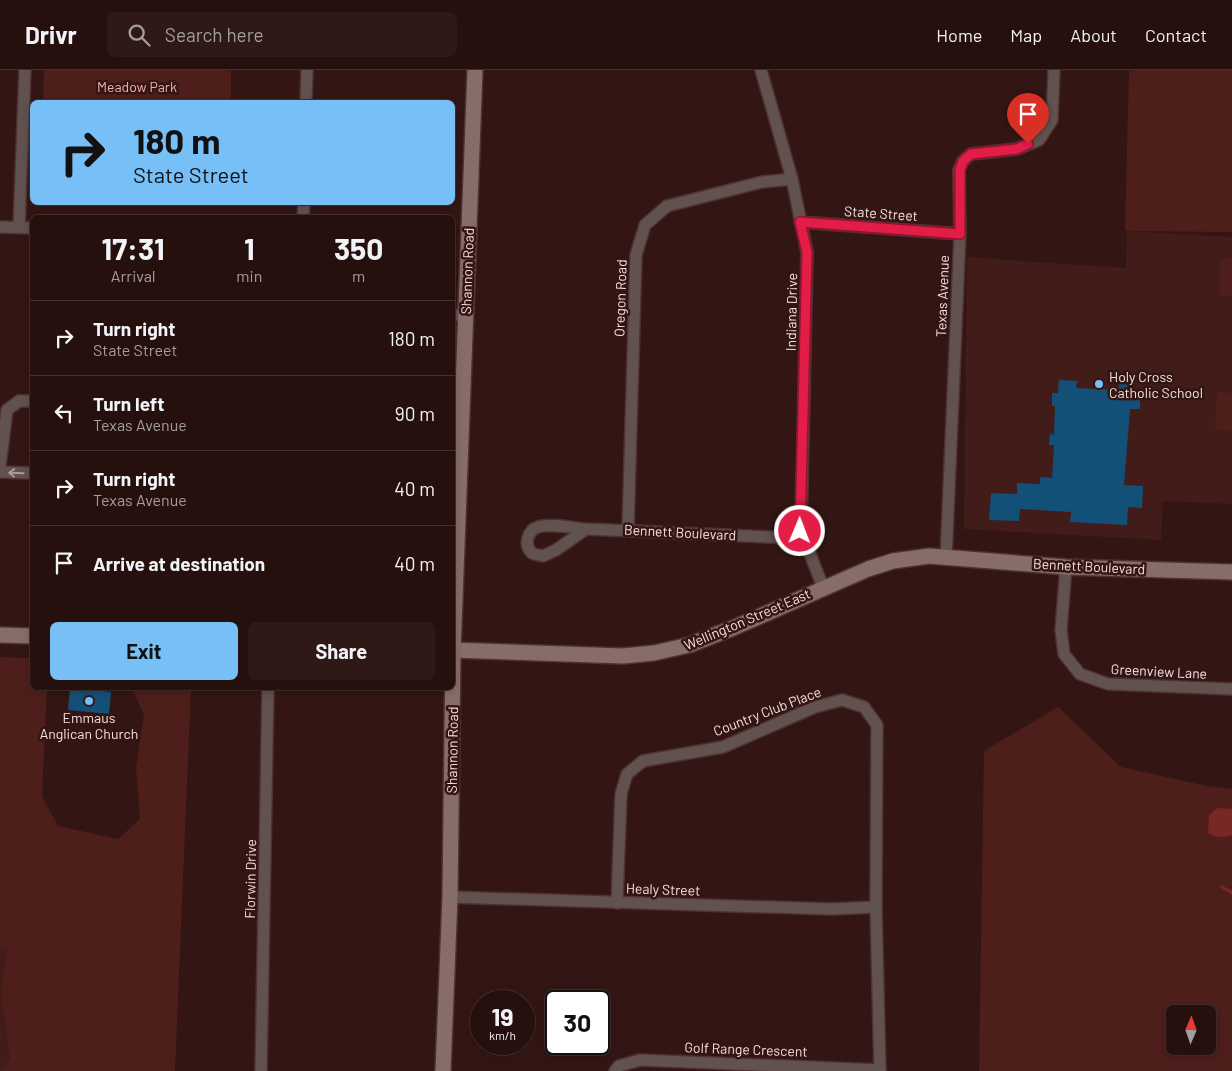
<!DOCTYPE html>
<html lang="en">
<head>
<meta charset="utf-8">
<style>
  :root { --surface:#26100e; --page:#2e1917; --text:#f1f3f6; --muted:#a49d9e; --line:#42302e; --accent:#77bff7 }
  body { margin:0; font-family:Barlow,sans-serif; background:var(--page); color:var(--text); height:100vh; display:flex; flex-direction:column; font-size:19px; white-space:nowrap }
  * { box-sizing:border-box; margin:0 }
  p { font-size:16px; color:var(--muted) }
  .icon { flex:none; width:28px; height:28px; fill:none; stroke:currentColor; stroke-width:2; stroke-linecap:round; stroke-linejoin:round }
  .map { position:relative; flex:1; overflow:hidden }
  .details { position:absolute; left:30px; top:145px; width:425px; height:475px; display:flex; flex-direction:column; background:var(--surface); border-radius:8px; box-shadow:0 2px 8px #0003,0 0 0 1px var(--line) }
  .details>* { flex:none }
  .guide { position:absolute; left:30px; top:30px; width:425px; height:105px; border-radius:8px; box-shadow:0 2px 8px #0003,0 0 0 1px var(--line); background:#77bff7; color:#111; overflow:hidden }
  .needle { width:32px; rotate:2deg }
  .buttons { position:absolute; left:1166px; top:935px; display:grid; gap:10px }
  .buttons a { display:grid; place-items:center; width:50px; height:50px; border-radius:8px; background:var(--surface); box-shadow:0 2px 8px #0003,0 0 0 1px var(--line); font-size:25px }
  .speed { position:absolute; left:470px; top:920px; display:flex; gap:10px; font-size:25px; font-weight:700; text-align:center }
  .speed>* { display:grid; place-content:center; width:65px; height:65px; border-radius:50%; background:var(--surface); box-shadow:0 2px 8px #0003,0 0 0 1px var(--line); line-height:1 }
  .speed small { font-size:12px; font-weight:400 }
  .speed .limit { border:2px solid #111; border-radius:8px; background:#fff; color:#111 }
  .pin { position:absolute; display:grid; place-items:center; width:42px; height:42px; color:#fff; margin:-51px -21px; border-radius:50% 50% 50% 0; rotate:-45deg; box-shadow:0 0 5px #0007 }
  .pin .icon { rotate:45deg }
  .me { position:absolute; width:55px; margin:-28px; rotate:1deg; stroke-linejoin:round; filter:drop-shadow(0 0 4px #0008) }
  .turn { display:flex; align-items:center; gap:18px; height:105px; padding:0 20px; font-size:22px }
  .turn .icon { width:65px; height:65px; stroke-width:2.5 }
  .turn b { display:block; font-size:35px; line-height:42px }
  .eta { display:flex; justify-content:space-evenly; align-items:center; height:85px; text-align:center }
  .eta b { font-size:30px; font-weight:700; line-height:35px }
  .primary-button { display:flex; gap:10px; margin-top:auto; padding:10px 20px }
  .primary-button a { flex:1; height:58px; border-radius:8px; background:var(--accent); color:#111; font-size:20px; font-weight:700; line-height:58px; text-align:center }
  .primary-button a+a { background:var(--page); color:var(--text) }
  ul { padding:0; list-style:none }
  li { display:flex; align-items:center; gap:15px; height:75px; padding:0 20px; border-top:1px solid var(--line) }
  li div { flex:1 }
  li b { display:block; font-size:19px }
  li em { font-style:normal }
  header { display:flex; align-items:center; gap:30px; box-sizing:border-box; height:70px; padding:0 25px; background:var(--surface); border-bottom:1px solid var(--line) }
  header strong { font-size:24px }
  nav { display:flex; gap:28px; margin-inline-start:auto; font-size:18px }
  .search { width:350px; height:45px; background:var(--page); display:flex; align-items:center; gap:12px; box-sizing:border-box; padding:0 18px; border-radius:8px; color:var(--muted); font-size:19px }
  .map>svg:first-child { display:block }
  .built { fill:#411c19 }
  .green { fill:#4e1e1b; fill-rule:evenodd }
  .water { fill:#772724 }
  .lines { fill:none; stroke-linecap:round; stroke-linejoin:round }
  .stream { stroke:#772724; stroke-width:3 }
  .building { fill:#135078 }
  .street-casing { stroke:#4e322f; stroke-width:14 }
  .secondary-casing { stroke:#4e322f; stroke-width:18 }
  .street { stroke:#61514f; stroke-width:11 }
  .secondary { stroke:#866d6a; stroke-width:15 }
  .oneway { stroke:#ab9896 }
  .route-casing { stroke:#92132f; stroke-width:12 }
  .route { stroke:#e11d48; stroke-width:9 }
  .poi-dot { fill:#77bff7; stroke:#331613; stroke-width:2 }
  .labels { text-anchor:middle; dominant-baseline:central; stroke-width:5; stroke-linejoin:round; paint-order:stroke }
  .park-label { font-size:14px; fill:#f6aea6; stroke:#331613 }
  .street-label { font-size:14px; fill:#f5dfdc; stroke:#331613 }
  .poi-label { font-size:14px; fill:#f5dfdc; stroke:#331613; text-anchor:start }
</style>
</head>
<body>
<header>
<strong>Drivr</strong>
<div class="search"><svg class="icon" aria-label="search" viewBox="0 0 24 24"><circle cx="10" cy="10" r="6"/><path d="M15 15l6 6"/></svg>Search here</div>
<nav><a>Home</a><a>Map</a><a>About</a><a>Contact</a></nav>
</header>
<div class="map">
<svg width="1232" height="1001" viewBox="0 0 1232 1001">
  <rect width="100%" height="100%" fill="#331613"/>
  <g class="built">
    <polygon points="1127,161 1232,167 1232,434 1163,431 1161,470 964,459 967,187 1126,198"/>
    <polygon points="0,879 6,879 1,925 10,989 2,1001 0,1001"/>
  </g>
  <g class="green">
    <polygon points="44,0 231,0 231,32 43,32"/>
    <polygon points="1129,0 1232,0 1232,162 1127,161 1125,159"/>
    <polygon points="1232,188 1232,226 1219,226 1221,189"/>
    <polygon points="1217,322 1232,323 1232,361 1215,360"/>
    <polygon points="0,587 32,588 32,618 47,618 42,726 58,756 118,769 140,749 136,698 144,645 132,618 191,618 175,1001 2,1001 10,989 1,925 6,879 0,879"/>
    <path d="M1058,637l63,60 86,19 25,3v282h-253l5,-320zM1175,944h33v32h-33z"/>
  </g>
  <path class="water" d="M1217,738l15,1v26c-9,3 -16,3 -24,-2l1,-18z"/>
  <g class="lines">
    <polyline class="stream" points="1222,817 1232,823"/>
  </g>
  <g class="building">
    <polygon points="1059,310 1077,311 1076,318 1119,320 1119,314 1134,315 1133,326 1140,326 1140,339 1130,339 1124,415 1143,416 1142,438 1128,437 1127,455 1070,452 1071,442 1020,439 1019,451 989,450 991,423 1017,424 1017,413 1040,414 1040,407 1052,408 1054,375 1049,375 1050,364 1054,365 1055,336 1052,336 1052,323 1058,323"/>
    <polygon points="70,618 111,622 109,644 68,640"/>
  </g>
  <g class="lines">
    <defs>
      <g id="street">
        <polyline points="761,0 792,109 807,182 801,461 823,517"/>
        <polyline points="306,32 307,0"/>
        <polyline points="303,148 304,132"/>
        <polyline points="800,152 960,164"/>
        <polyline points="0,157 32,158"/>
        <polyline points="19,157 25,0"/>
        <polyline points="452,245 466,245"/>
        <polyline points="0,396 7,340 19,331 32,331"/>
        <polyline points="0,402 32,403"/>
        <path d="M586,459c-13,-1 -36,-6 -48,-2 -10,3 -15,18 -6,26 3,2 8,2 11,3l13,-6 30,-21 204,9 11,-7"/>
        <polyline points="628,459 636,185 645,155 667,136 762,112 792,109"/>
        <polyline points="946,488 960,164 959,100 963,91 971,84 1017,79 1039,70 1052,50 1054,0"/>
        <polyline points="1066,497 1061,560 1064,584 1080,604 1108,614 1232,619"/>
        <polyline points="450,827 831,839 876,837"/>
        <polyline points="617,833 621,724 627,704 643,691 723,677 815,637 842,630 864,637 877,655 876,837 880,1001"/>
        <polyline points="261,1001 268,618"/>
        <polyline points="615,1001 619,996 640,990 880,1000"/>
      </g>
      <g id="secondary">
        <polyline points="0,565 32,566"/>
        <polyline points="452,580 623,586 654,583 689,575 733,558 868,499 893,491 929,486 1066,497 1232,502"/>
        <polyline points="443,1001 450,827 453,581 475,0"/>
      </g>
    </defs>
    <use href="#street" class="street-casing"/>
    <use href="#secondary" class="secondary-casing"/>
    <use href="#street" class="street"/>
    <use href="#secondary" class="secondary"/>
  </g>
  <defs><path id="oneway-shaft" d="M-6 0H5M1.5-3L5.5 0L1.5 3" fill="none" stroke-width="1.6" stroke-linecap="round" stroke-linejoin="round" transform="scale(1.25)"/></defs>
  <use class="oneway" href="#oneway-shaft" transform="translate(16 403) rotate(-178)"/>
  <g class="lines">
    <defs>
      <polyline id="route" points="800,461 807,182 800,152 960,164 960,100 963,91 971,84 1017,79 1028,74"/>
    </defs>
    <use href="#route" class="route-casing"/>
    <use href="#route" class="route"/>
  </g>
  <g class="poi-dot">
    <circle cx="1099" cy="314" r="5"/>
    <circle cx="89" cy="631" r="5"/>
  </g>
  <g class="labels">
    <g class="park-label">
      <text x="137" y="16">Meadow Park</text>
    </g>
    <g class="street-label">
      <text transform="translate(881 143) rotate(4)">State Street</text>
      <text transform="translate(467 201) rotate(-88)">Shannon Road</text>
      <text transform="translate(942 226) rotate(-88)">Texas Avenue</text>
      <text transform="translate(620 228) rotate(-88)">Oregon Road</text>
      <text transform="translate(791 242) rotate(-89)">Indiana Drive</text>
      <text transform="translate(680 462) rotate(3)">Bennett Boulevard</text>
      <text transform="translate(1089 496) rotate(3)">Bennett Boulevard</text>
      <text transform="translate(747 549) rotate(-23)">Wellington Street East</text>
      <text transform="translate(1159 601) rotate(3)">Greenview Lane</text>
      <text transform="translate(767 641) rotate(-21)">Country Club Place</text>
      <text transform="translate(452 680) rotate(-89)">Shannon Road</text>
      <text transform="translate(250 809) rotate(-89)">Florwin Drive</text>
      <text transform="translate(663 819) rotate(2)">Healy Street</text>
      <text transform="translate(746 979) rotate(2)">Golf Range Crescent</text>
    </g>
    <g class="poi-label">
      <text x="1109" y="306">Holy Cross<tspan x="1109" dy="16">Catholic School</tspan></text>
      <text x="89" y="647" text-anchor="middle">Emmaus<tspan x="89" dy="16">Anglican Church</tspan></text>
    </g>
  </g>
</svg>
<div class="buttons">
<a><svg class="needle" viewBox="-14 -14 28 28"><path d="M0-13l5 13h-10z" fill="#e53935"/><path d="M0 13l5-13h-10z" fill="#a49d9e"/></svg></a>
</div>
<div class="speed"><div>19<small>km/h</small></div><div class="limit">30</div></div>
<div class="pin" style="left:1028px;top:74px;background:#d93025"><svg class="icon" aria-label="arrive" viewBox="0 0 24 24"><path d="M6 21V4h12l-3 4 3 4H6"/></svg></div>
<svg class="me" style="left:800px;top:461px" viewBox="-20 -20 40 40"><circle r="17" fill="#e11d48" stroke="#fff" stroke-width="3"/><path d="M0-11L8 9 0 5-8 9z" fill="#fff"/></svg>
<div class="guide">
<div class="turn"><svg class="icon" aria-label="right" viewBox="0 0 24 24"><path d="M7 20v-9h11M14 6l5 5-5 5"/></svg><div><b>180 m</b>State Street</div></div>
</div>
<section class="details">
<div class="eta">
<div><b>17:31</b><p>Arrival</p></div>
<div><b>1</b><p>min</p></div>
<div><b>350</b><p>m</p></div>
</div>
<ul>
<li><svg class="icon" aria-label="right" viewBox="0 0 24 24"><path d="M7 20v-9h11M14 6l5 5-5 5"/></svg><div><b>Turn right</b><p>State Street</p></div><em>180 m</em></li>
<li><svg class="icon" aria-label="left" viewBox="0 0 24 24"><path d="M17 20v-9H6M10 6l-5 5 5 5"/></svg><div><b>Turn left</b><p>Texas Avenue</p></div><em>90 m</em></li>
<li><svg class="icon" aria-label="right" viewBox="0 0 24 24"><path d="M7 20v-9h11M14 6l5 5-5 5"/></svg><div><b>Turn right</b><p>Texas Avenue</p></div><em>40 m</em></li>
<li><svg class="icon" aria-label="arrive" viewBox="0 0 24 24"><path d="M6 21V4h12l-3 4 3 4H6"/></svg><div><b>Arrive at destination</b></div><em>40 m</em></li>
</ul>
<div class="primary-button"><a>Exit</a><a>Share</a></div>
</section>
</div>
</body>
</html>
